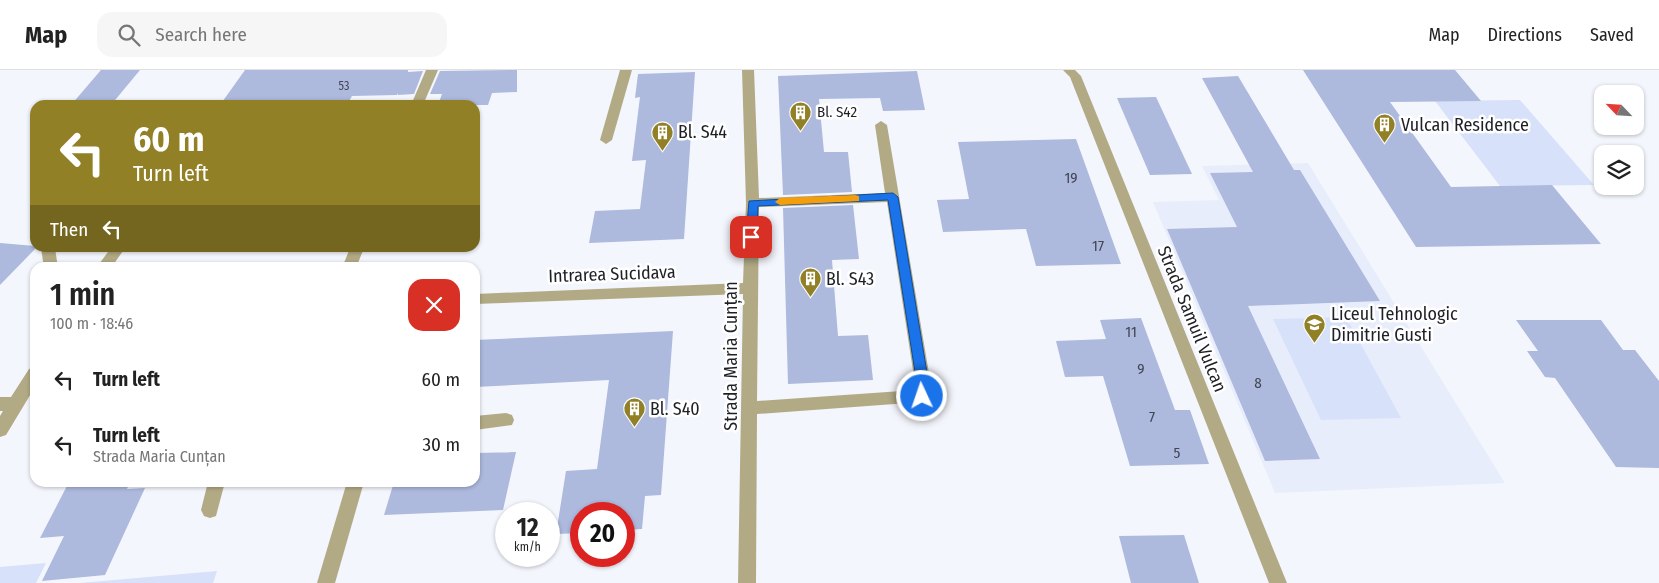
<!DOCTYPE html>
<html lang="en">
<head>
<meta charset="utf-8">
<style>
  :root { --surface:#fff; --page:#f6f6f6; --text:#222; --muted:#767676; --line:#e0e0e0 }
  body { margin:0; font-family:"Fira Sans Condensed",sans-serif; background:var(--page); color:var(--text); height:100vh; display:flex; flex-direction:column; font-size:19px; white-space:nowrap }
  * { box-sizing:border-box; margin:0 }
  p { font-size:16px; color:var(--muted) }
  .icon { flex:none; width:28px; height:28px; fill:none; stroke:currentColor; stroke-width:2; stroke-linecap:round; stroke-linejoin:round }
  .map { position:relative; flex:1; overflow:hidden }
  .side { position:absolute; left:30px; top:192px; width:450px; height:225px; display:flex; flex-direction:column; background:var(--surface); border-radius:15px; box-shadow:0 1px 4px #0004 }
  .side>* { flex:none }
  .banner { position:absolute; left:30px; top:30px; width:450px; height:152px; border-radius:15px; box-shadow:0 1px 4px #0004; background:#928027; color:#fff; overflow:hidden }
  .needle { width:32px; rotate:295deg }
  .tools { position:absolute; left:1594px; top:15px; display:grid; gap:10px }
  .tools a { display:grid; place-items:center; width:50px; height:50px; border-radius:10px; background:var(--surface); box-shadow:0 1px 4px #0004; font-size:25px }
  .speed { position:absolute; left:495px; top:432px; display:flex; gap:10px; font-size:25px; font-weight:700; text-align:center }
  .speed>* { display:grid; place-content:center; width:65px; height:65px; border-radius:50%; background:var(--surface); box-shadow:0 1px 4px #0004; line-height:1 }
  .speed small { font-size:12px; font-weight:400 }
  .speed .limit { border:8px solid #d22; background:#fff; color:#111 }
  .pin { position:absolute; display:grid; place-items:center; width:42px; height:42px; color:#fff; margin:-21px; border-radius:10px; box-shadow:0 2px 8px #0006 }
  .me { position:absolute; width:55px; margin:-28px; rotate:357deg; stroke-linejoin:round; filter:drop-shadow(0 0 4px #0008) }
  .turn { display:flex; align-items:center; gap:18px; height:105px; padding:0 20px; font-size:22px }
  .turn .icon { width:65px; height:65px; stroke-width:2.5 }
  .turn b { display:block; font-size:35px; line-height:42px }
  .then { display:flex; align-items:center; height:48px; padding:0 20px; background:#0003; gap:10px; font-size:19px }
  .round { display:grid; place-items:center; flex:none; width:52px; height:52px; border-radius:15px; background:var(--page) }
  .head { display:flex; align-items:center; justify-content:space-between; height:85px; padding:0 20px }
  h1 { font-size:30px; font-weight:600; line-height:38px }
  ul { padding:0; list-style:none }
  li { display:flex; align-items:center; gap:15px; height:65px; padding:0 20px }
  li div { flex:1 }
  li b { display:block; font-size:19px }
  li em { font-style:normal }
  header { display:flex; align-items:center; gap:30px; box-sizing:border-box; height:70px; padding:0 25px; background:var(--surface); border-bottom:1px solid var(--line) }
  header strong { font-size:24px }
  nav { display:flex; gap:28px; margin-inline-start:auto; font-size:18px }
  .search { width:350px; height:45px; background:var(--page); display:flex; align-items:center; gap:12px; box-sizing:border-box; padding:0 18px; border-radius:15px; color:var(--muted); font-size:19px }
  .map>svg:first-child { display:block }
  .built { fill:#e8edfc }
  .green { fill:#d8e1fa }
  .building { fill:#adb9dd }
  .lines { fill:none; stroke-linecap:round; stroke-linejoin:round }
  .minor { fill:#b2aa85; fill-rule:evenodd }
  .route { fill:#1a73e8; stroke:#114b97 }
  .slow { fill:#f59e0b }
  .labels { text-anchor:middle; dominant-baseline:central; stroke-width:5; stroke-linejoin:round; paint-order:stroke }
  .far-number-label { font-size:12px; fill:#424654 }
  .far-poi-label { font-size:15px; fill:#1e2026; stroke:#fff; text-anchor:start }
  .number-label { font-size:15px; fill:#424654 }
  .poi-label { font-size:18px; fill:#1e2026; stroke:#fff; text-anchor:start }
  .street-label { font-size:18px; fill:#1e2026; stroke:#fff }
</style>
</head>
<body>
<header>
<strong>Map</strong>
<div class="search"><svg class="icon" aria-label="search" viewBox="0 0 24 24"><circle cx="10" cy="10" r="6"/><path d="M15 15l6 6"/></svg>Search here</div>
<nav><a>Map</a><a>Directions</a><a>Saved</a></nav>
</header>
<div class="map">
<svg width="1659" height="513" viewBox="0 0 1659 513">
  <rect width="100%" height="100%" fill="#f4f6fd"/>
  <polygon class="built" points="1308,93 1505,413 1275,423 1153,132 1219,130 1202,96"/>
  <g class="green">
    <polygon points="1520,30 1594,115 1500,116 1435,31"/>
    <polygon points="1346,247 1401,348 1321,350 1273,249"/>
    <polygon points="46,493 36,513 0,513 0,497"/>
    <polygon points="217,501 213,513 80,513"/>
  </g>
  <g class="building">
    <polygon points="101,0 140,0 111,35 71,35"/>
    <polygon points="245,0 408,0 408,2 423,1 414,24 398,25 398,23 397,25 352,26 348,33 220,35"/>
    <polygon points="517,0 517,22 492,23 488,35 438,35 442,24 430,24 440,1"/>
    <polygon points="1303,0 1455,0 1481,31 1390,32 1451,117 1552,115 1601,174 1416,177"/>
    <polygon points="917,1 925,40 883,41 880,28 819,29 824,82 848,82 852,122 783,125 778,6"/>
    <polygon points="695,2 684,169 589,173 595,141 640,139 646,90 632,91 640,27 635,28 638,4"/>
    <polygon points="1238,6 1294,100 1300,100 1380,231 1248,236 1320,389 1265,391 1167,159 1237,157 1210,103 1253,102 1202,8"/>
    <polygon points="1156,27 1192,104 1150,105 1117,28"/>
    <polygon points="1076,69 1121,194 1036,196 1026,159 943,162 937,130 969,129 958,72"/>
    <polygon points="853,135 859,189 832,190 838,266 868,265 873,310 788,314 783,138"/>
    <polygon points="0,173 35,176 36,178 0,215"/>
    <polygon points="1141,248 1175,340 1190,340 1209,394 1130,396 1103,306 1065,307 1056,271 1106,269 1100,250"/>
    <polygon points="1516,250 1601,250 1623,280 1635,280 1659,311 1659,398 1616,397 1555,308 1545,307 1527,281 1538,281"/>
    <polygon points="673,261 661,425 645,426 642,459 624,460 624,444 581,444 581,463 556,464 566,401 597,399 609,310 475,317 475,270"/>
    <polygon points="516,382 503,440 384,445 394,412 475,412 475,383"/>
    <polygon points="69,412 130,412 127,419 145,418 105,505 42,511 64,466 40,468"/>
    <polygon points="1184,465 1199,513 1131,513 1119,466"/>
  </g>
  <g class="lines">
    <g class="minor">
      <polygon points="426,0 438,0 423,35 411,35"/>
      <polygon points="620,0 632,0 612,70 606,74 600,70"/>
      <path d="M742,0h12l5,128 126,-5 -10,-68 6,-4 6,4 45,266 -4,10 -6,1 -165,12 -1,169h-18l5,-289 -268,10v-10l268,-11 3,-80zM887,132l29,188 -159,11 2,-194z"/>
      <polygon points="1063,0 1075,0 1081,6 1287,513 1269,513 1070,7"/>
      <polygon points="41,178 55,178 58,198 44,198"/>
      <polygon points="111,178 125,178 111,198 96,198"/>
      <polygon points="350,178 364,178 356,198 342,198"/>
      <polygon points="35,297 35,317 6,365 0,367 0,346 3,341 0,341 0,327 11,327 29,299"/>
      <polygon points="506,343 512,345 514,350 512,355 475,360 475,346"/>
      <polygon points="208,412 225,412 216,446 210,448 204,446 201,440"/>
      <polygon points="347,412 364,412 335,513 317,513"/>
    </g>
  </g>
  <polygon class="route" points="893,123 898,127 930,321 926,330 917,330 916,326 918,321 888,130 758,136 757,167 751,171 746,167 749,131"/>
  <polygon class="slow" points="855,125 859,126 859,131 780,135 775,132 780,128"/>
  <defs>
    <symbol id="building-pin" viewBox="-11 -11 22 30"><path d="M0 17L-7.5 6A9.5 9.5 0 1 1 7.5 6Z" fill="#928027" stroke="#fff"/><path d="M-4-6H4V6H1V3H-1V6H-4ZM-2.5-4.3h1.7v1.8h-1.7ZM.8-4.3h1.7v1.8H.8ZM-2.5-1h1.7V.8h-1.7ZM.8-1h1.7V.8H.8Z" fill="#fff"/></symbol>
    <symbol id="school-pin" viewBox="-11 -11 22 30"><path d="M0 17L-7.5 6A9.5 9.5 0 1 1 7.5 6Z" fill="#928027" stroke="#fff"/><path d="M0-5L7-2L0 1L-7-2ZM-4 1L0 2.5L4 1V4Q0 6-4 4Z" fill="#fff"/></symbol>
  </defs>
  <g fill-rule="evenodd">
    <use href="#building-pin" x="788" y="30" width="25" height="34"/>
    <use href="#building-pin" x="1372" y="42" width="25" height="34"/>
    <use href="#building-pin" x="650" y="50" width="25" height="34"/>
    <use href="#building-pin" x="798" y="196" width="25" height="34"/>
    <use href="#school-pin" x="1302" y="242" width="25" height="34"/>
    <use href="#building-pin" x="622" y="326" width="25" height="34"/>
  </g>
  <g class="labels">
    <g class="far-number-label">
      <text x="344" y="16">53</text>
    </g>
    <g class="far-poi-label">
      <text x="817" y="42">Bl. S42</text>
    </g>
    <g class="number-label">
      <text x="1071" y="108">19</text>
      <text x="1098" y="176">17</text>
      <text x="1131" y="262">11</text>
      <text x="1141" y="299">9</text>
      <text x="1258" y="313">8</text>
      <text x="1152" y="347">7</text>
      <text x="1177" y="383">5</text>
    </g>
    <g class="poi-label">
      <text x="1401" y="55">Vulcan Residence</text>
      <text x="678" y="62">Bl. S44</text>
      <text x="826" y="209">Bl. S43</text>
      <text x="1331" y="244">Liceul Tehnologic<tspan x="1331" dy="21">Dimitrie Gusti</tspan></text>
      <text x="650" y="339">Bl. S40</text>
    </g>
    <g class="street-label">
      <text transform="translate(612 204) rotate(-2)">Intrarea Sucidava</text>
      <text transform="translate(1192 249) rotate(68)">Strada Samuil Vulcan</text>
      <text transform="translate(731 286) rotate(-90)">Strada Maria Cunțan</text>
    </g>
  </g>
</svg>
<div class="tools">
<a><svg class="needle" viewBox="-14 -14 28 28"><path d="M0-13l5 13h-10z" fill="#e53935"/><path d="M0 13l5-13h-10z" fill="#767676"/></svg></a>
<a><svg class="icon" aria-label="layers" viewBox="0 0 24 24"><path d="M12 4l9 5-9 5-9-5zM3 14l9 5 9-5"/></svg></a>
</div>
<div class="speed"><div>12<small>km/h</small></div><div class="limit">20</div></div>
<div class="pin" style="left:751px;top:167px;background:#d93025"><svg class="icon" aria-label="arrive" viewBox="0 0 24 24"><path d="M6 21V4h12l-3 4 3 4H6"/></svg></div>
<svg class="me" style="left:922px;top:326px" viewBox="-20 -20 40 40"><circle r="17" fill="#1a73e8" stroke="#fff" stroke-width="3"/><path d="M0-11L8 9 0 5-8 9z" fill="#fff"/></svg>
<div class="banner">
<div class="turn"><svg class="icon" aria-label="left" viewBox="0 0 24 24"><path d="M17 20v-9H6M10 6l-5 5 5 5"/></svg><div><b>60 m</b>Turn left</div></div>
<div class="then">Then<svg class="icon" aria-label="left" viewBox="0 0 24 24"><path d="M17 20v-9H6M10 6l-5 5 5 5"/></svg></div>
</div>
<section class="side">
<div class="head"><div><h1>1 min</h1><p>100 m · 18:46</p></div><a class="round" style="background:#d93025;color:#fff"><svg class="icon" aria-label="close" viewBox="0 0 24 24"><path d="M6 6l12 12M18 6L6 18"/></svg></a></div>
<ul>
<li><svg class="icon" aria-label="left" viewBox="0 0 24 24"><path d="M17 20v-9H6M10 6l-5 5 5 5"/></svg><div><b>Turn left</b></div><em>60 m</em></li>
<li><svg class="icon" aria-label="left" viewBox="0 0 24 24"><path d="M17 20v-9H6M10 6l-5 5 5 5"/></svg><div><b>Turn left</b><p>Strada Maria Cunțan</p></div><em>30 m</em></li>
</ul>
</section>
</div>
</body>
</html>
